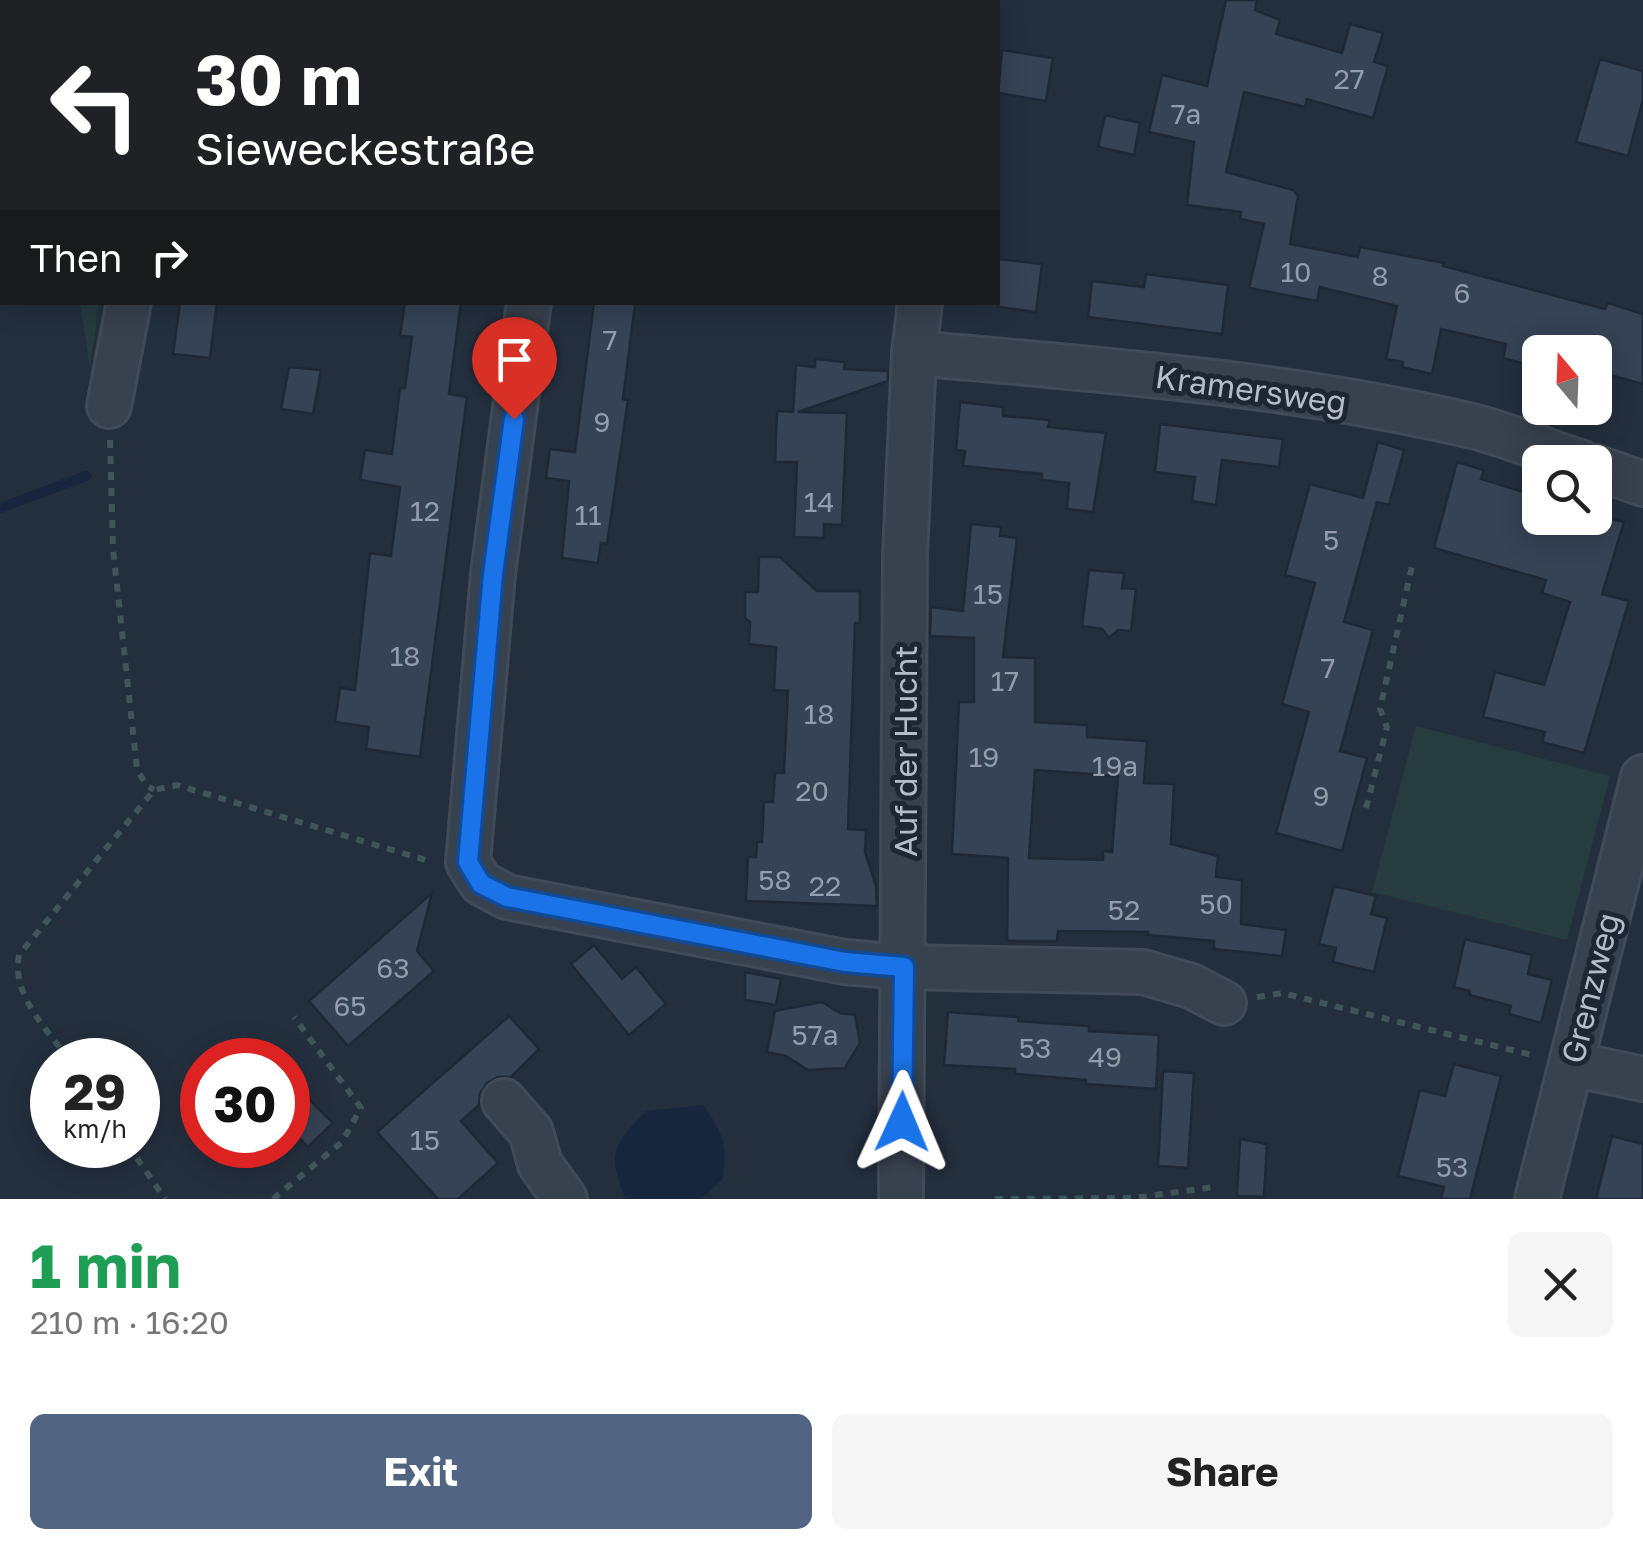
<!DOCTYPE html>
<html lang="en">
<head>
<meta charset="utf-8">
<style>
  :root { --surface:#fff; --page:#f6f6f6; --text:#222; --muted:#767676; --accent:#516482 }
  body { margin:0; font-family:"Golos Text",sans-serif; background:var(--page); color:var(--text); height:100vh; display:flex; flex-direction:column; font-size:38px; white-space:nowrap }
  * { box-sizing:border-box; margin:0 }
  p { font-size:32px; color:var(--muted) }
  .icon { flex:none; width:55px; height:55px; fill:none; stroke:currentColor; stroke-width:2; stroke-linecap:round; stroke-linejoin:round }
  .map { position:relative; height:1199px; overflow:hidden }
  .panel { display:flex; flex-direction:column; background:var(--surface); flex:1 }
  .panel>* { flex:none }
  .banner { position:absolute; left:0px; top:0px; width:1000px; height:305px; box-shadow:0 5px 25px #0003; background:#202124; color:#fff; overflow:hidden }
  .needle { width:65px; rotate:341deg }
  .controls { position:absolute; left:1522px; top:335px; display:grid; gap:20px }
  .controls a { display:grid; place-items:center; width:90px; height:90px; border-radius:15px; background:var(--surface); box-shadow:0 5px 25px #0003; font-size:50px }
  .speed { position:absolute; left:30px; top:1038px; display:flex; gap:20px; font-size:50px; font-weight:700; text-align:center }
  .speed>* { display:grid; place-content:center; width:130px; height:130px; border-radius:50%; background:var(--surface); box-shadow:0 5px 25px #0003; line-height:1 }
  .speed small { font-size:25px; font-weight:400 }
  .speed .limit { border:15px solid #d22; background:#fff; color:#111 }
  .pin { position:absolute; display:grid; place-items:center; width:85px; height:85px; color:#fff; margin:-102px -42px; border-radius:50% 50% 50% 0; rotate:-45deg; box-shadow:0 0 10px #0007 }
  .pin .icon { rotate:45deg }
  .me { position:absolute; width:110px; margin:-55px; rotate:1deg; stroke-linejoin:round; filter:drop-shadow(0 0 8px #0008) }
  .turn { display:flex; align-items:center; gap:35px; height:210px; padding:0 30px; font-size:45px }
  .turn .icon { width:130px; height:130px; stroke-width:2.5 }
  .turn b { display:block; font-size:70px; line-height:85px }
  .then { display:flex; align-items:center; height:95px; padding:0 30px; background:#0003; gap:20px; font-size:38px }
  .round { display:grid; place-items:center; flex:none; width:105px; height:105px; border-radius:15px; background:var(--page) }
  .headline { display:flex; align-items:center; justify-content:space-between; height:170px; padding:0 30px }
  h1 { font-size:60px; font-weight:700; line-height:75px; color:#1e9e55 }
  .action { display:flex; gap:20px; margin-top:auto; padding:20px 30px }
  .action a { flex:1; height:115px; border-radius:15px; background:var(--accent); color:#fff; font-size:40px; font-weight:700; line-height:115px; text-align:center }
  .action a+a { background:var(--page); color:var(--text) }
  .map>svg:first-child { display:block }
  .green { fill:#263c3f }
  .water { fill:#17263c }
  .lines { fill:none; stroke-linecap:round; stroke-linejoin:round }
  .stream { stroke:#17263c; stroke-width:10 }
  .building { fill:#364354; stroke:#1f2835; stroke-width:2.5; fill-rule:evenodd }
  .minor-casing { stroke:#414a57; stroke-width:48 }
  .path { stroke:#3f5557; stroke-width:6; stroke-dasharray:8 8; stroke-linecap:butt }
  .minor { stroke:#38414e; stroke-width:42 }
  .route-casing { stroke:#114b97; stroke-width:25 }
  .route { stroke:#1a73e8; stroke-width:18 }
  .labels { text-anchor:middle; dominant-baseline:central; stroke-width:10; stroke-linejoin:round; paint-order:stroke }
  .number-label { font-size:28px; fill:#929caa }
  .street-label { font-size:32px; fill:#b4bcc9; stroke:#1d2633 }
</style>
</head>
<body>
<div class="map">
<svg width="1643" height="1199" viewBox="0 0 1643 1199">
  <rect width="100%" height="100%" fill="#242f3e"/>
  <g class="green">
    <polygon points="80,303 99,303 90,368"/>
    <polygon points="1416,726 1610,776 1567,940 1372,892"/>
  </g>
  <path class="water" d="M703,1105c21,29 24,39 20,74l-22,20h-75c-20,-45 -13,-54 20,-88z"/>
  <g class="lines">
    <polyline class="stream" points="0,508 86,476"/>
  </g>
  <g class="building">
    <polygon points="1226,0 1257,0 1255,10 1280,20 1276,34 1342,53 1350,24 1383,33 1374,62 1388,66 1373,118 1307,99 1305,107 1244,92 1226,172 1293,190 1298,196 1290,244 1358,257 1360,247 1444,263 1443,266 1605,309 1608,303 1643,314 1643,384 1595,371 1595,352 1540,352 1540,368 1503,358 1506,344 1441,329 1432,374 1402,367 1403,362 1386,359 1397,306 1320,287 1317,301 1249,288 1264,224 1240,219 1241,212 1187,205 1194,142 1149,132 1162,75 1207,86"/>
    <polygon points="1002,50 1053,58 1046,101 998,93"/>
    <polygon points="1600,59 1643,71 1643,99 1628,156 1576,142"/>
    <polygon points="1105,115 1140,123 1134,155 1098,147"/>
    <polygon points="998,259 1042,264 1036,312 998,307"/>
    <polygon points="1146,274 1228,285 1222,334 1088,317 1092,281 1144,287"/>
    <polygon points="180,302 217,302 210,358 173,354"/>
    <polygon points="405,302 461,302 449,394 467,397 420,757 366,749 369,727 335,722 340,688 355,690 370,553 391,556 400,487 360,480 365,450 392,454 400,388 405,388 412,337 400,336"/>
    <polygon points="594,302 635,304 623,399 628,400 607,544 601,543 598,563 562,558 569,481 546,478 550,449 575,452"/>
    <polygon points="815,359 845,362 844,369 888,371 888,381 798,412 847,413 842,525 824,524 824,538 794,537 797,462 775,462 777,411 793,412 796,365 815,367"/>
    <polygon points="289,367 321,370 313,414 281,409"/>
    <polygon points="960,402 1003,407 1003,416 1050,420 1048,427 1106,433 1093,512 1067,509 1069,483 1042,480 1042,474 963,466 965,451 956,450"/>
    <polygon points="1160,424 1283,439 1279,467 1222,460 1216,505 1192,501 1195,477 1155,472"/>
    <polygon points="1378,442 1404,450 1389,505 1377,502 1344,622 1373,630 1340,751 1367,758 1342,851 1276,833 1309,712 1282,704 1315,583 1285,575 1310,484 1363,498"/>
    <polygon points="1457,462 1484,470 1481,479 1540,497 1540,518 1608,518 1624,522 1602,594 1629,601 1584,753 1542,742 1545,732 1483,717 1495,672 1544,685 1570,602 1542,593 1546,580 1434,548"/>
    <path d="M971,524l30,3 -1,9 17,2 -14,119 32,1v64l52,3v12l60,4 -3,42 30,1 -3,60 47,12 -2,21 26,3 -1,44 45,6 -4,26 -68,-7v-8l-66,-6v-3l-90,-1 -1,10h-50l1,-83 -56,-4 7,-152h15v-64l-44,-2 1,-29 32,4zM1035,770l83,6 -6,76 -9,-1v9l-74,-2z"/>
    <polygon points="759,557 780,557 817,591 860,591 860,623 855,623 848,829 866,830 865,852 876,886 877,906 746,901 748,857 756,857 757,842 762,842 764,802 773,802 775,773 784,773 788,691 774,690 776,647 749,644 750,622 745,618 745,592 758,592"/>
    <polygon points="1089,570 1124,573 1122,588 1136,589 1131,631 1118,630 1109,638 1102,629 1082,626"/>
    <polygon points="1334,886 1376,896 1371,914 1387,918 1374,972 1333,962 1336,948 1319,944"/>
    <polygon points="432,893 417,951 434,971 348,1046 309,1001"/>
    <polygon points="1465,939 1532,955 1528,974 1552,980 1541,1023 1509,1014 1511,1006 1470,995 1470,991 1454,987"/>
    <polygon points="594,945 622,979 636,967 666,1004 629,1035 571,964"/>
    <polygon points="745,972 781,979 776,1005 745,1000"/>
    <polygon points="822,1002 840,1013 855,1015 860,1043 845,1068 808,1070 786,1056 767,1052 775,1011"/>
    <polygon points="948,1012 1019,1017 1018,1021 1089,1026 1089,1031 1159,1035 1156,1089 1086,1084 1086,1080 1015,1074 1015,1069 944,1065"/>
    <polygon points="509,1016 539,1049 511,1077 498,1077 487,1083 480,1094 479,1105 461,1121 498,1163 458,1199 438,1199 377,1132"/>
    <polygon points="1454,1064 1501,1076 1470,1199 1441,1199 1444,1187 1398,1176 1420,1090 1445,1096"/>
    <polygon points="1163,1071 1194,1073 1188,1168 1158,1166"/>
    <polygon points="307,1097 333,1123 308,1147 288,1126 288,1115"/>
    <polygon points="1612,1136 1643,1144 1643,1199 1596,1199"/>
    <polygon points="1240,1139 1267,1144 1264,1197 1237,1196"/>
  </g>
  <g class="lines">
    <defs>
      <g id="minor">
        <polyline points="187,2 188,0"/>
        <polyline points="568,2 569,0"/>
        <polyline points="959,2 959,0"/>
        <polyline points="529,302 493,574 468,862 481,883 507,897 845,962 904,967 1143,972 1191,986 1224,1003"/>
        <path d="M914,353c188,17 375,30 558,73 37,9 73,25 108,36"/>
        <polyline points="109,406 129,302"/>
        <polyline points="1595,467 1643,484"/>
        <polyline points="1572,1064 1643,1079"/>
        <polyline points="504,1101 531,1132 540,1164 565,1199"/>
        <polyline points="901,1199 905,556 914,353 920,302"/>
        <polyline points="1537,1199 1643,777"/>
      </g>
    </defs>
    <use href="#minor" class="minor-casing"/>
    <g class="path">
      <polyline points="110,440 113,549 137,769 146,785 154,790"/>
      <polyline points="1366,808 1387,727 1380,709 1412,566"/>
      <polyline points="1257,997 1282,993 1536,1056"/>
      <path d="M69,1060c-22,-31 -58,-65 -50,-105l135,-165 23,-5 255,77"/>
      <polyline points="128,1145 165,1199"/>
      <polyline points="273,1199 342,1142 361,1108 294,1017"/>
      <polyline points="995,1199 1134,1198 1214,1187"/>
    </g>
    <use href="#minor" class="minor"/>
  </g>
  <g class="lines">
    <defs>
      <polyline id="route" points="514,419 493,574 468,862 481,884 507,897 845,962 904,967 902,1122"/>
    </defs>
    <use href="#route" class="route-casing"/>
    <use href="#route" class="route"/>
  </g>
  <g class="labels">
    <g class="number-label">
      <text x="1349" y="78">27</text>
      <text x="1186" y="113">7a</text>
      <text x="1296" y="271">10</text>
      <text x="1380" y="275">8</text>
      <text x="1462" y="292">6</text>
      <text x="610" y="339">7</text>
      <text x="602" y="421">9</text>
      <text x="819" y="501">14</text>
      <text x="425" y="510">12</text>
      <text x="588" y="514">11</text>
      <text x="1331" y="539">5</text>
      <text x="988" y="593">15</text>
      <text x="405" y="655">18</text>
      <text x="1328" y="667">7</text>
      <text x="1005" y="680">17</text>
      <text x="819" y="713">18</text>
      <text x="984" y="756">19</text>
      <text x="1115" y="765">19a</text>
      <text x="812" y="790">20</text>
      <text x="1321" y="795">9</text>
      <text x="775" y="879">58</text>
      <text x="825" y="885">22</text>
      <text x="1216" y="903">50</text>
      <text x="1124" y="909">52</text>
      <text x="393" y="967">63</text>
      <text x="350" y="1005">65</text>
      <text x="815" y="1034">57a</text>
      <text x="1035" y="1047">53</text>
      <text x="1105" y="1056">49</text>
      <text x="425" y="1139">15</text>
      <text x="1452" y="1166">53</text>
    </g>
    <g class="street-label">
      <text transform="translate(1251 389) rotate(8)">Kramersweg</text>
      <text transform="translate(905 751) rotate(-90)">Auf der Hucht</text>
      <text transform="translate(1590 988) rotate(-76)">Grenzweg</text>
    </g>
  </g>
</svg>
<div class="controls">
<a><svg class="needle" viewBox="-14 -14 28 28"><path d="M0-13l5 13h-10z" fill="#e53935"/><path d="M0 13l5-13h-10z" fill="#767676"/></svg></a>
<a><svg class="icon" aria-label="search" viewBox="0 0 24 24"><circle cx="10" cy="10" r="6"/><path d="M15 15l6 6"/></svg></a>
</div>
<div class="speed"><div>29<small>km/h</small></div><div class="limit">30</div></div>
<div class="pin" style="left:514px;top:419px;background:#d93025"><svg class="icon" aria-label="arrive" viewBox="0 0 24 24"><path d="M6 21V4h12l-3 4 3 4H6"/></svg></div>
<svg class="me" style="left:902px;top:1122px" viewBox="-20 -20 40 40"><path d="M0-17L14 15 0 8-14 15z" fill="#1a73e8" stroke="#fff" stroke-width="4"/></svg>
<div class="banner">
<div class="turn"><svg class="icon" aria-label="left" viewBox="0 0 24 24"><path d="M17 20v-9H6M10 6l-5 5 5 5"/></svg><div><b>30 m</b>Sieweckestraße</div></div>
<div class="then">Then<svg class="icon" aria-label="right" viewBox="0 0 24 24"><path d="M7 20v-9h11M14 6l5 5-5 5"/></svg></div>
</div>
</div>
<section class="panel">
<div class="headline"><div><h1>1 min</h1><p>210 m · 16:20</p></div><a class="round"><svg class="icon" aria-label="close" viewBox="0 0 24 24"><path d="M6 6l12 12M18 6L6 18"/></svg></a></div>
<div class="action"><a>Exit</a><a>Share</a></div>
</section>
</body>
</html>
